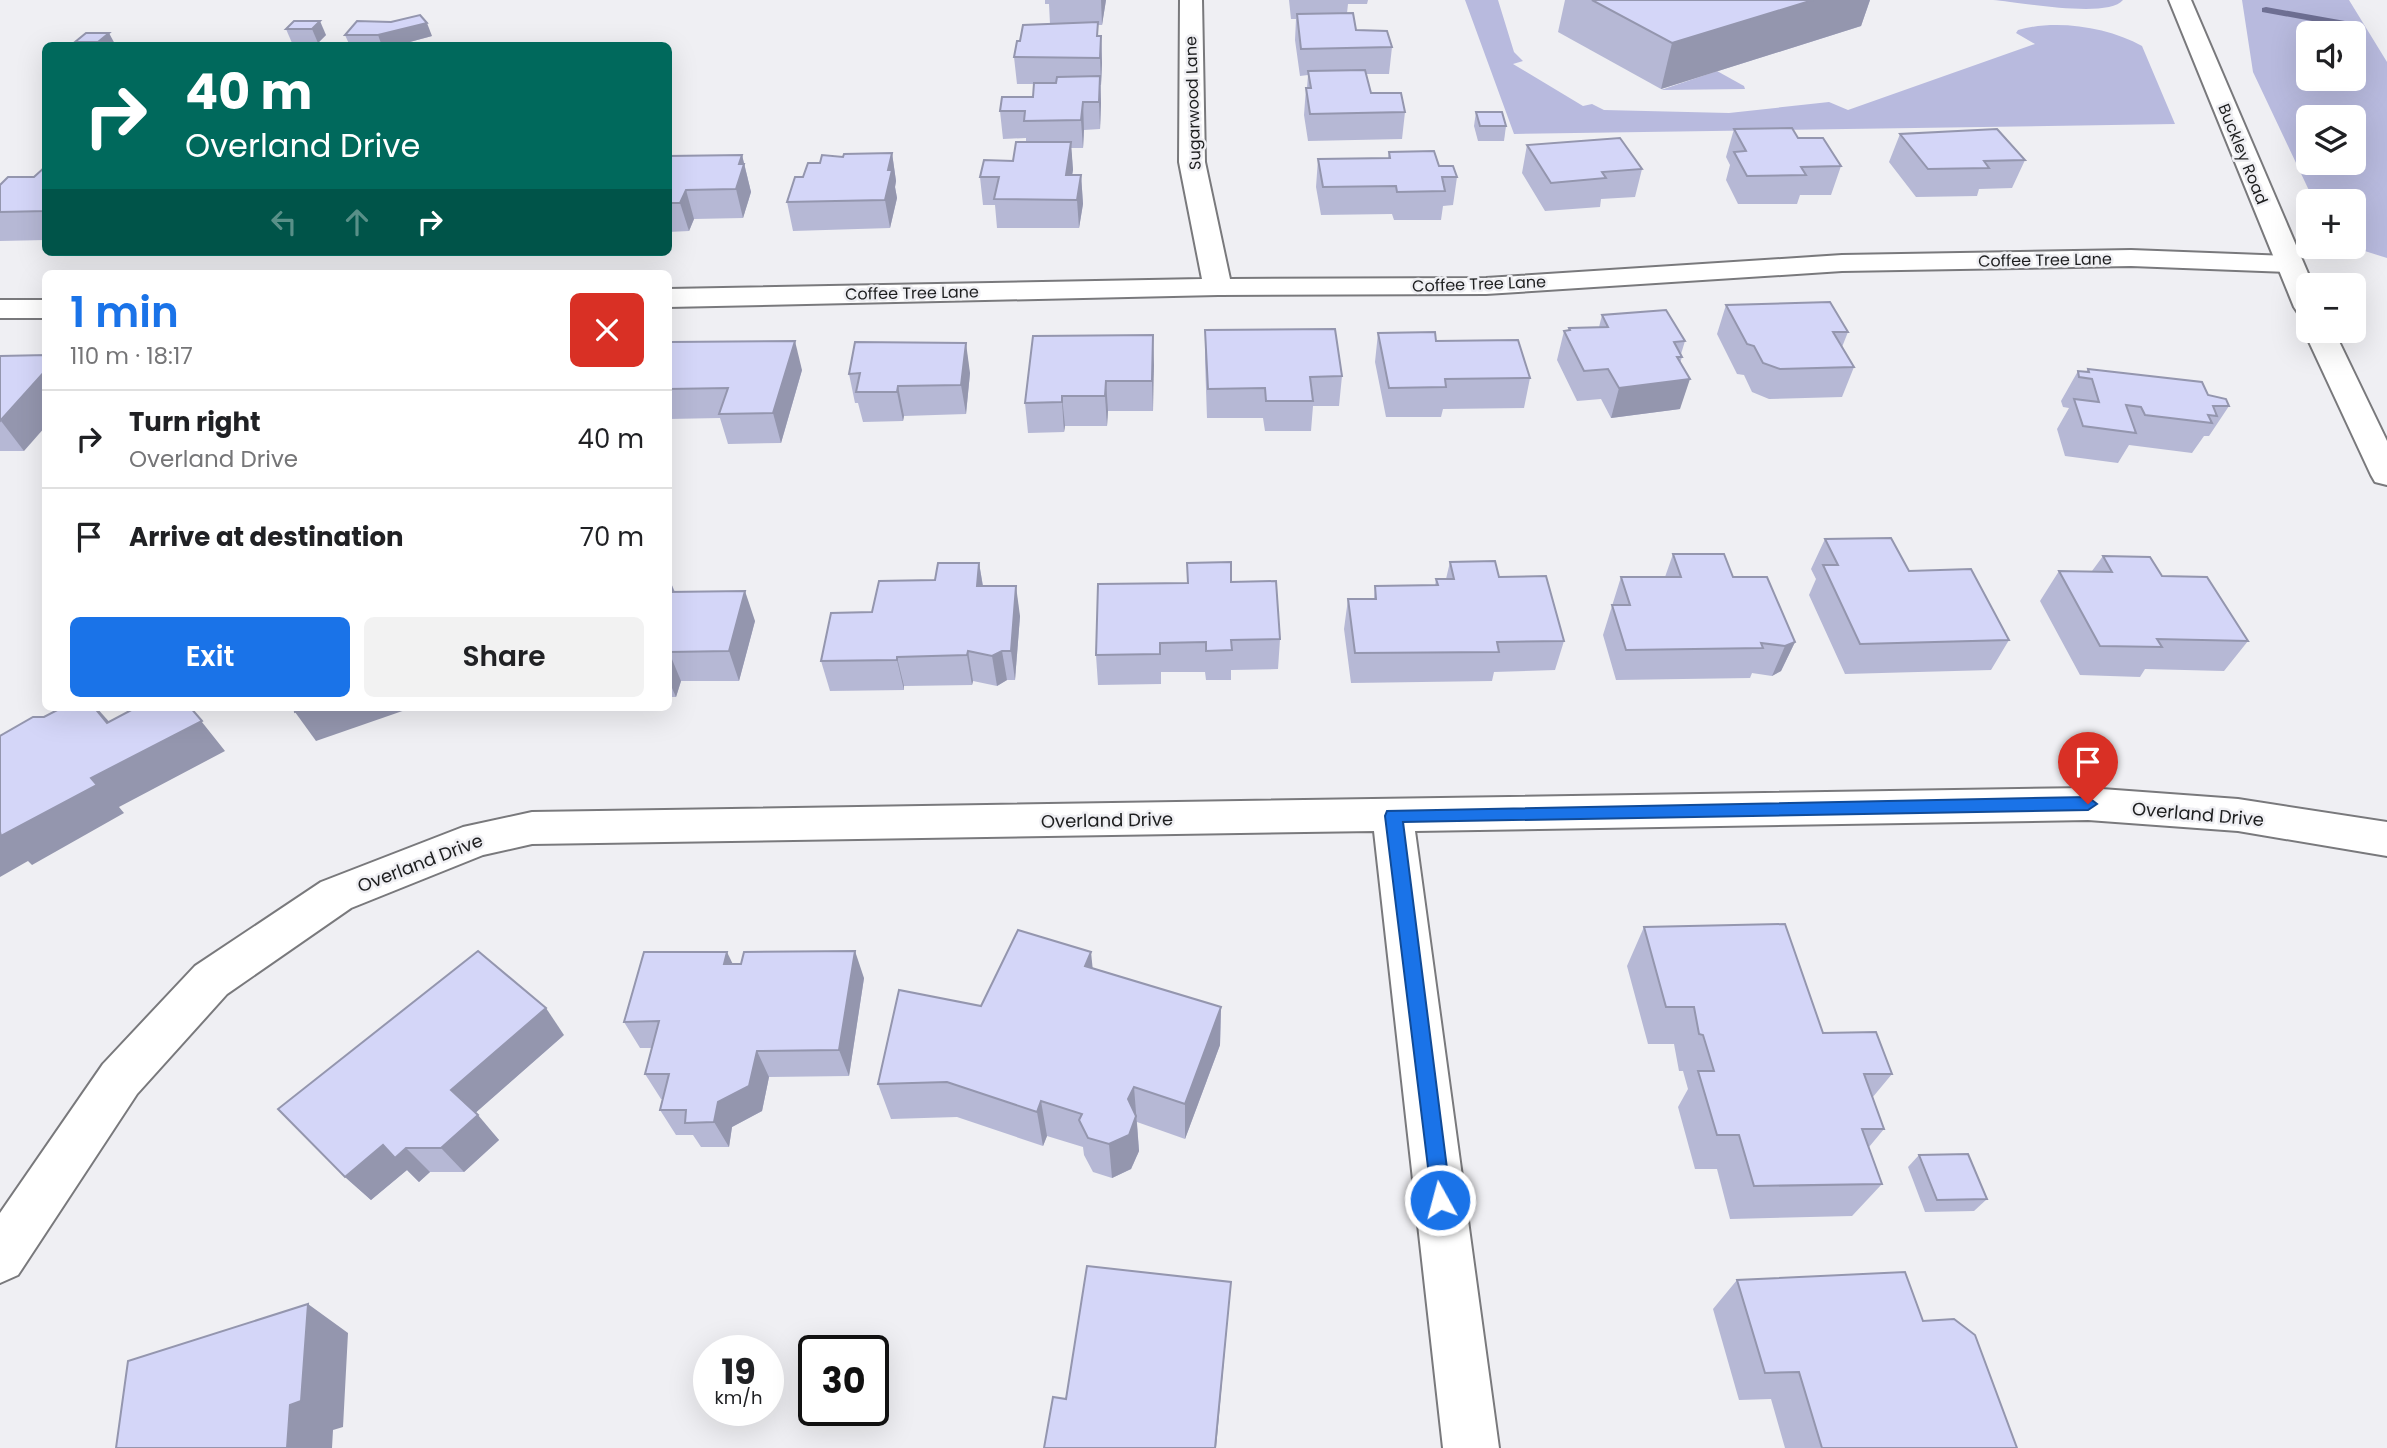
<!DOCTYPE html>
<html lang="en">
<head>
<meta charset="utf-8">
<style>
  :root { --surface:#fff; --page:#f2f2f2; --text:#202124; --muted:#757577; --line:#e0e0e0; --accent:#1a73e8 }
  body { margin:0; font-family:Poppins,sans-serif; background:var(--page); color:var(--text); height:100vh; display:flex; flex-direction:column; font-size:26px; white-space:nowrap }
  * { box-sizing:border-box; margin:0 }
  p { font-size:23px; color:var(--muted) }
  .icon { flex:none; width:38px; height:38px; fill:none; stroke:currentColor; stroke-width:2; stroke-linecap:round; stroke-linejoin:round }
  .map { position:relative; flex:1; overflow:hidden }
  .panel { position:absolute; left:42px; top:270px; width:630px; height:441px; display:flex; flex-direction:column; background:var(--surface); border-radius:10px; box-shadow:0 7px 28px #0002 }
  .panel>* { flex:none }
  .top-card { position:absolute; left:42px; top:42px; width:630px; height:214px; border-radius:10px; box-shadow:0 7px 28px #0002; background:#00695c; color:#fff; overflow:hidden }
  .fabs { position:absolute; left:2296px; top:21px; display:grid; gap:14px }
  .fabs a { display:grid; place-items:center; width:70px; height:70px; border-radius:10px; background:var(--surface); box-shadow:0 7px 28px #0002; font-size:35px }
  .speed { position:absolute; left:693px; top:1335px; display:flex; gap:14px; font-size:35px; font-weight:700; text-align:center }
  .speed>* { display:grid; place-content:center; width:91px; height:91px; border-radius:50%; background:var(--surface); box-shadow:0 7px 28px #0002; line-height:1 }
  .speed small { font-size:18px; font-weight:400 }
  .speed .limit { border:4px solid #111; border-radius:10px; background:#fff; color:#111 }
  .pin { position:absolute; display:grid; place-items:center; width:60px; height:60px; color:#fff; margin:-72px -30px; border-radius:50% 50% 50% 0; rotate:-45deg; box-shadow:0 0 7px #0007 }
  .pin .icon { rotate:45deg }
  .me { position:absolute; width:77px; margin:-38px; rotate:353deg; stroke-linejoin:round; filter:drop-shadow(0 0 5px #0008) }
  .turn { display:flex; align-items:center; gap:24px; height:147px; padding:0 28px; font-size:32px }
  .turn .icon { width:91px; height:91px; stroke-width:2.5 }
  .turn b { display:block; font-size:49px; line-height:60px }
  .lanes { display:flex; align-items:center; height:66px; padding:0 28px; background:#0003; justify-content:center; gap:35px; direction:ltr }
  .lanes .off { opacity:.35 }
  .round { display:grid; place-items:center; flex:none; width:74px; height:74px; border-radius:10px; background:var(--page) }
  .headline { display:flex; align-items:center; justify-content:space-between; height:119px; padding:0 28px }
  h1 { font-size:42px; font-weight:600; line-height:52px; color:var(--accent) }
  .cta { display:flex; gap:14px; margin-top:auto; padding:14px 28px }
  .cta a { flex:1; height:80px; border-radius:10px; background:var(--accent); color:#fff; font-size:28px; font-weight:600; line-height:80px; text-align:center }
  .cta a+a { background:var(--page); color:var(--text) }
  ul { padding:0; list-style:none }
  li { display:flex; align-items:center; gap:21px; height:98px; padding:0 28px; border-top:2px solid var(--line) }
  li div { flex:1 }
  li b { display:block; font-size:26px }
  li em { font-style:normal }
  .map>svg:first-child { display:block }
  .green { fill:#b8bade; fill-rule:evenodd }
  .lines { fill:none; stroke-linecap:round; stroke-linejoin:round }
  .stream { fill:#6e6f93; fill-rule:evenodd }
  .street-casing { stroke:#79797c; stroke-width:4 }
  .secondary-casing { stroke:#79797c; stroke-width:4 }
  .street { fill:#fff; fill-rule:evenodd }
  .secondary { fill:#fff; fill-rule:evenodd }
  .wall { fill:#b6b8d5 }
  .shaded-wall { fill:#9496ae }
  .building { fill:#d4d6f8; stroke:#9496ae; stroke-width:2 }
  .route { fill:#1a73e8; stroke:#114b97; stroke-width:2 }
  .labels { text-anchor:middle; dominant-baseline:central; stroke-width:5; stroke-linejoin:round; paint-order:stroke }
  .far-street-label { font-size:16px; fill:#1d1e1f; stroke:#efeff3 }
  .street-label { font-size:18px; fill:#1d1e1f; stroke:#efeff3 }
</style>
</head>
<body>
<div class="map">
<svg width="2387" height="1448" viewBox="0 0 2387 1448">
  <rect width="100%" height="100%" fill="#efeff3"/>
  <g class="green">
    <path d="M1465,0h33l16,52 9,9 -10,3 70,42 9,-2 12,6 125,3 100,-11 19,8 187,-66 -19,-11 2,-3c38,-11 90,-3 124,16l33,78 -661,10z"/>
    <path d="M1993,0h130c-15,19 -104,2 -130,0z"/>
    <path d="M2242,0h107l38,62v196l-35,-11 2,-46h-40l-61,-129zM2354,33v46h-46v-46zM2354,117v46h-46v-46z"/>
    <polygon points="1717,71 1744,86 1745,89 1661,90"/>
  </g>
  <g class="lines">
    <polygon class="stream" points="2266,7 2345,21 2350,24 2345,27 2262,12 2262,8"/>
    <defs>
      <g id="street">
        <polygon points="1180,0 1202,0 1205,162 1230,279 1486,278 1842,255 2131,250 2288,256 2298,258 2302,264 2298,270 2288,272 2131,266 1842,271 1486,294 1218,295 668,307 668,289 1202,279 1179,162"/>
        <rect x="0" y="300" width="46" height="18"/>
        <polygon points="2088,788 2238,799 2387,822 2387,856 2238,831 2088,820 1415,831 1499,1448 1443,1448 1374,831 532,844 483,855 351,908 227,994 137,1094 18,1275 0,1283 0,1213 103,1064 195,966 321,882 463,827 532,812"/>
      </g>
      <g id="secondary">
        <polygon points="2169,0 2191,0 2313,285 2308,285 2308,316 2298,313 2294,307"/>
        <polygon points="2308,325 2308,331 2334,331 2387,441 2387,485 2375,482 2371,475 2304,331"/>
      </g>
    </defs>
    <use href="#street" class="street-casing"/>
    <use href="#secondary" class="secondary-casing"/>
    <use href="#street" class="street"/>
    <use href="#secondary" class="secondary"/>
  </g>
  <g class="wall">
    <polygon points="1045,0 1106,0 1102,25 1098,25 1098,36 1101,36 1102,63 1101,85 1100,85 1101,103 1100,129 1084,130 1083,148 1071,148 1073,170 1072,175 1081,175 1083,204 1079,228 997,228 995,205 983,205 980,177 1013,161 1026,142 1026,138 1003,139 1000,111 1033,97 1034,84 1017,84 1014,57 1020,41 1050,24 1049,4 1045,4"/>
    <polygon points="1289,0 1368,0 1367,4 1348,4 1347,13 1356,30 1392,47 1389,74 1366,74 1371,93 1405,112 1402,139 1308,141 1304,115 1306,88 1307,88 1308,75 1300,76 1295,40 1296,19 1291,19"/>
    <polygon points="1565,0 1870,0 1861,26 1661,89 1558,32"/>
    <polygon points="294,21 326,35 318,43 292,43 286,29"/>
    <polygon points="391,22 432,36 395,46 350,46 345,35"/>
    <polygon points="86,33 116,46 77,46 75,42"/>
    <polygon points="1476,112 1506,126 1504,141 1478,141 1474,126"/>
    <polygon points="1734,129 1798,138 1841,166 1831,195 1800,195 1797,204 1738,204 1726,180 1730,165 1726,157"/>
    <polygon points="1900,134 2025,160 2012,188 1979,189 1977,196 1916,197 1889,162"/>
    <polygon points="1527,145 1642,169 1635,197 1601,199 1600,207 1545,211 1522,173"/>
    <polygon points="1389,152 1439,166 1457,177 1453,205 1443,206 1441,220 1394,220 1392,214 1321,215 1316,187 1318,159 1388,158"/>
    <polygon points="892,153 896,181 895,187 897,198 890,228 793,231 787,202 803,177 820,163 843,157"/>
    <polygon points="742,155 751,192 743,218 694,219 689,231 668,232 668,156"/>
    <polygon points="46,166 46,240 0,241 0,185 34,177"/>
    <polygon points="1726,305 1848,332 1842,347 1854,367 1842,397 1769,399 1752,392 1744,375 1737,374 1717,334"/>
    <polygon points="1602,315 1685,341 1681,354 1682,357 1680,363 1680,409 1611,418 1601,399 1577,401 1557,360 1564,331 1568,331 1569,328 1599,327"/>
    <polygon points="1205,330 1342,376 1339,406 1313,406 1311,431 1265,431 1263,418 1207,418 1205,360"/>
    <polygon points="1378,333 1436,341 1530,378 1524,408 1443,409 1441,417 1386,417 1375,362"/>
    <polygon points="1153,335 1153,411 1108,411 1107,426 1065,426 1064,432 1028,433 1025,403"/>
    <polygon points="668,347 802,370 781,443 728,444 720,418 668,419"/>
    <polygon points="0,356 24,451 0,451"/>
    <polygon points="2088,369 2208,395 2229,406 2209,436 2204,436 2192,453 2129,445 2118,463 2065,456 2057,429 2069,408 2063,407 2061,401 2078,371 2086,372"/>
    <polygon points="970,373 966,414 904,416 903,421 863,422 858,403 855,403 849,374"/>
    <polygon points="1825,539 1909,571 2009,640 1991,670 1845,674 1809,595 1816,579 1811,569"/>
    <polygon points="1673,554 1733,577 1795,642 1781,671 1772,676 1752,673 1750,678 1616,680 1603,635 1621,577 1665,577"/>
    <polygon points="2103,556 2162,576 2248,641 2224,671 2145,669 2140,677 2080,675 2040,601 2059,571 2092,571"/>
    <polygon points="1450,562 1499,577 1564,641 1555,670 1494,672 1492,681 1351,683 1344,629 1348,599 1374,599 1375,586 1435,586 1436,579 1446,579"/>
    <polygon points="979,563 983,586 1020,616 1015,680 1007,680 997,686 973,681 972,685 904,686 904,690 830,691 821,661 872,612 935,580"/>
    <polygon points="1187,563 1231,582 1280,639 1278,669 1231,670 1231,680 1206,680 1205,672 1161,672 1161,684 1098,685 1096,655 1187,583"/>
    <polygon points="668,576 675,592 755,621 739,681 681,681 676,697 668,697"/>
    <polygon points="1644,927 1892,1074 1872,1098 1884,1129 1869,1147 1882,1184 1852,1216 1730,1219 1717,1169 1695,1169 1678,1107 1688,1089 1683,1071 1679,1071 1674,1044 1648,1044 1627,966"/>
    <polygon points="733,964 864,978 849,1076 769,1077 762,1111 732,1127 729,1147 701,1147 693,1135 676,1135 660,1110 663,1099 661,1099 645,1074 652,1048 640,1048 624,1022"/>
    <polygon points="1093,968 1221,1007 1220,1045 1185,1139 1137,1122 1139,1151 1131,1169 1112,1178 1093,1172 1084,1155 1083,1147 1047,1136 1043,1146 957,1117 891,1119 878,1084 981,1006"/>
    <polygon points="564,1035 475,1113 499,1140 464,1172 430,1172 419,1182 407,1170 371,1200 345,1177"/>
    <polygon points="1919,1155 1987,1199 1974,1211 1925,1212 1908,1167"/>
    <polygon points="1737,1280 1923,1321 2017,1448 1785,1448 1771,1399 1739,1400 1713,1309"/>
  </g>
  <g class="shaded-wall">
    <polygon points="1101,0 1106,0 1102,25"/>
    <polygon points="1813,0 1870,0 1861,26 1661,89 1672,43"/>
    <polygon points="320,21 326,35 318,43 312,29"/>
    <polygon points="427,23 432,36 395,46 382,46 378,35"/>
    <polygon points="109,33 116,46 100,46 98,42"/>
    <polygon points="1101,36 1102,63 1101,85 1100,58"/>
    <polygon points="1100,76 1101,103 1100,129 1099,102"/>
    <polygon points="1083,102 1084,130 1083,148 1081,120"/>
    <polygon points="1071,142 1073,170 1068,200 1066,175"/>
    <polygon points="892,153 896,181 895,187 897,198 890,228 885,200 888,170"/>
    <polygon points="742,155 751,192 743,218 736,189 739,164"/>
    <polygon points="1081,175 1083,204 1079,228 1077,200"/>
    <polygon points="686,190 694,219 689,231 680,203"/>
    <polygon points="1153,335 1154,365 1153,411 1152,381"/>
    <polygon points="795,341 802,370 781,443 773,413"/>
    <polygon points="966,343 970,373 966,414 961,385"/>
    <polygon points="46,370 46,426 24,451 1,421"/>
    <polygon points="1690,379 1680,409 1611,418 1619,388"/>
    <polygon points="1106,381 1108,411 1107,426 1105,396"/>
    <polygon points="898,386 904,416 903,421 897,392"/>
    <polygon points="1062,396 1065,426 1064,432 1062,402"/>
    <polygon points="979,563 984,593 977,586"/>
    <polygon points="668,576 679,603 668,609"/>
    <polygon points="1016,586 1020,616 1015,680 1011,651"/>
    <polygon points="745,591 755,621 739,681 729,651"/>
    <polygon points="1795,642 1781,671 1772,676 1785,646"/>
    <polygon points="968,651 973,681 972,685 967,655"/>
    <polygon points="1002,651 1007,680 997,686 992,656"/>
    <polygon points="669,652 681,681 676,697 668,679"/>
    <polygon points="897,657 904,686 904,690 897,660"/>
    <polygon points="94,707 96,707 112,725 107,723"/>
    <polygon points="190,707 225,751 119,807 124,813 32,865 28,861 0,877 0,832 91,778"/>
    <polygon points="309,707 414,707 316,741 295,712"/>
    <polygon points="855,951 864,978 849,1076 839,1050"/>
    <polygon points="727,952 740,979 724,964"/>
    <polygon points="1091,952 1095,991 1085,966"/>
    <polygon points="1221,1007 1220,1045 1185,1139 1185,1104"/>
    <polygon points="546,1008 564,1035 473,1115 451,1090"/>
    <polygon points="757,1051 769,1077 762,1111 732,1127 729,1147 714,1122 718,1102"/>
    <polygon points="1134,1087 1139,1151 1131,1169 1112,1178 1109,1144"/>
    <polygon points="1041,1101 1047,1136 1043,1146 1037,1112"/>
    <polygon points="478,1115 499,1140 464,1172 441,1148"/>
    <polygon points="383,1145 406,1148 430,1172 419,1182 407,1170 371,1200 345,1177"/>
    <polygon points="1231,1282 1216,1448 1215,1448"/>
    <polygon points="308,1304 348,1333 343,1427 333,1430 332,1448 287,1448 290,1405"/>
  </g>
  <g class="building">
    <polygon points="1592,0 1813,0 1672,43"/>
    <polygon points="1353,13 1356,30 1387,31 1392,47 1301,49 1297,14"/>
    <polygon points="420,15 427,23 378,35 345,35 357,21 391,22"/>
    <polygon points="294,21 320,21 312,29 286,29"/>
    <polygon points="1098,22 1097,36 1101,36 1100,58 1014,57 1017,41 1020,41 1023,25"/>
    <polygon points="86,33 109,33 98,42 75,42"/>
    <polygon points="1365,70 1371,93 1401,93 1405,112 1310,114 1306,88 1311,88 1308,71"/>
    <polygon points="1100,76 1099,102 1083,102 1081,120 1024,121 1025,111 1000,111 1002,97 1033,97 1034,83 1056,83 1057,77"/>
    <polygon points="1476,112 1502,112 1506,126 1480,126"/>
    <polygon points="1792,128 1798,138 1823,138 1841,166 1801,167 1806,175 1747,176 1734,152 1746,151 1734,129"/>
    <polygon points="1997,129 2025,160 1984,161 1989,168 1928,169 1900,134"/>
    <polygon points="1620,138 1642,169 1602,172 1606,178 1551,183 1527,145"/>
    <polygon points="1016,142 1071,142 1066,175 1081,175 1077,200 994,199 999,177 980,177 984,160 1013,161"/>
    <polygon points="1434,151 1439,166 1453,166 1457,177 1442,177 1445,191 1397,192 1396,186 1323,187 1318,159 1390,158 1389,152"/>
    <polygon points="892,153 888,170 892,170 885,200 787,202 795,177 803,177 808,163 820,163 822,155 843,157 844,154"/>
    <polygon points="742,155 739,164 744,164 736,189 686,190 680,203 668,203 668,156"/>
    <polygon points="46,166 46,211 0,212 0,185 8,177 34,177"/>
    <polygon points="1830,302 1848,332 1833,332 1854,367 1780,369 1763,363 1754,346 1747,344 1726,305"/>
    <polygon points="1666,310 1685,341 1674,342 1682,357 1677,357 1690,379 1619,388 1608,369 1584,371 1564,331 1570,330 1569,328 1608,327 1602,315"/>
    <polygon points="1335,329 1342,376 1310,377 1313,401 1266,401 1265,388 1208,389 1205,330"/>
    <polygon points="1435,332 1436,341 1518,340 1530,378 1445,379 1446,387 1389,388 1378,333"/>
    <polygon points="1153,335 1152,381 1106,381 1105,396 1062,396 1062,402 1025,403 1033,336"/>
    <polygon points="795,341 773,413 719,414 728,388 668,389 668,347 670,342"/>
    <polygon points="855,342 966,343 961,385 898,386 897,392 856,392 860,373 849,374"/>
    <polygon points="46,355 46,370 0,421 0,356"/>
    <polygon points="2088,369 2202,382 2208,395 2226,399 2229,406 2213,406 2217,416 2208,415 2212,423 2145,415 2141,407 2126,405 2136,433 2083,426 2074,399 2099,402 2092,379 2079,377 2078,371 2089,372"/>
    <polygon points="1891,538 1909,571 1971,569 2009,640 1860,644 1823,565 1838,565 1825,539"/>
    <polygon points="1673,554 1724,554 1733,577 1767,577 1795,642 1785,646 1761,643 1763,648 1626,650 1612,605 1630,605 1621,577 1681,577"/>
    <polygon points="2103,556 2150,557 2162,576 2207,577 2248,641 2157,639 2162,647 2100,646 2059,571 2112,572"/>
    <polygon points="1495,561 1499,577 1546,576 1564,641 1497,642 1499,652 1355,653 1348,599 1376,599 1375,586 1438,585 1436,579 1454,579 1450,562"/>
    <polygon points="1231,562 1231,582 1276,581 1280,639 1231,640 1232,650 1206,651 1206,642 1160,643 1160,654 1096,655 1098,584 1188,583 1187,563"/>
    <polygon points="938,563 979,563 977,586 1016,586 1011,651 1002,651 992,656 968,651 967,655 897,657 897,660 821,661 831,613 872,612 879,581 935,580"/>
    <polygon points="745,591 729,651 669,652 668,654 668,592"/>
    <polygon points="63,707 94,707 107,723 137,707 190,707 202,721 91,778 97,785 1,836 0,832 0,736 33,717 44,717"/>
    <polygon points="294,707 309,707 295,712"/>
    <polygon points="1785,924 1823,1033 1876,1032 1892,1074 1864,1074 1884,1129 1862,1129 1882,1184 1754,1186 1739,1135 1717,1135 1698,1071 1714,1071 1703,1035 1699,1034 1694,1007 1666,1007 1644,927"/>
    <polygon points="1018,930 1091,952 1085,966 1221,1007 1185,1104 1134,1087 1128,1099 1136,1116 1129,1135 1109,1144 1088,1138 1079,1120 1082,1114 1041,1101 1037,1112 947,1082 878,1084 899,990 981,1006"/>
    <polygon points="478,951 546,1008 451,1090 478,1115 441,1148 406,1148 395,1158 383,1145 345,1177 278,1109"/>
    <polygon points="855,951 839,1050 757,1051 749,1086 718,1102 714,1122 685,1123 686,1110 660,1110 669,1074 645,1074 659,1021 624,1022 644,952 727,952 724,964 741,964 744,952"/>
    <polygon points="1968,1154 1987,1199 1937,1200 1919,1155"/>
    <polygon points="1087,1266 1231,1282 1215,1448 1044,1448 1053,1397 1066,1399"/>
    <polygon points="1905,1272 1923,1321 1954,1319 1975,1335 2017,1448 1822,1448 1799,1372 1765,1373 1737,1280"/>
    <polygon points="308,1304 301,1401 290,1405 287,1448 116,1448 128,1361"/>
  </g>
  <polygon class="route" points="2088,797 2097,804 2088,810 1403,822 1451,1200 1448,1208 1440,1211 1433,1208 1385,816 1387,811"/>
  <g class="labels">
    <g class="far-street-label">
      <text transform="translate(1193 103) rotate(-92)">Sugarwood Lane</text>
      <text transform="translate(2243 154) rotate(68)">Buckley Road</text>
      <text transform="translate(2045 260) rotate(-1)">Coffee Tree Lane</text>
      <text transform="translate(1479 284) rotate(-2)">Coffee Tree Lane</text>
      <text transform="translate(912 293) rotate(-1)">Coffee Tree Lane</text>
    </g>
    <g class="street-label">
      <text transform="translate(2198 814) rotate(5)">Overland Drive</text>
      <text transform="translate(1107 820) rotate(-1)">Overland Drive</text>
      <text transform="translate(420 863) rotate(-21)">Overland Drive</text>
    </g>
  </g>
</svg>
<div class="fabs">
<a><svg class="icon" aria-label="sound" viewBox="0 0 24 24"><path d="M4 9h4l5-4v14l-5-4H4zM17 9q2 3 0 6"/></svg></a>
<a><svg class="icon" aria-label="layers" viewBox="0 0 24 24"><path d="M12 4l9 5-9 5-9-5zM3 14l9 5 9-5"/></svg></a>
<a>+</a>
<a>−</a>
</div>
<div class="speed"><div>19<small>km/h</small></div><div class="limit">30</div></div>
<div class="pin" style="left:2088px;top:804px;background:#d93025"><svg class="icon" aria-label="arrive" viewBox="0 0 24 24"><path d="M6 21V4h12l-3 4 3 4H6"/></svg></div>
<svg class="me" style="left:1440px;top:1200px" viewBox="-20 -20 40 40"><circle r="17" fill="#1a73e8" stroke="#fff" stroke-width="3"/><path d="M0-11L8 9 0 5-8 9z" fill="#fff"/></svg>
<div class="top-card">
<div class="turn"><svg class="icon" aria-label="right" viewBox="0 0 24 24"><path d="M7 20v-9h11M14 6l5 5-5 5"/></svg><div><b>40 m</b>Overland Drive</div></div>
<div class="lanes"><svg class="icon off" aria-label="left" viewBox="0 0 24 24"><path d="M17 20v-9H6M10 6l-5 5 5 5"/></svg><svg class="icon off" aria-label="ahead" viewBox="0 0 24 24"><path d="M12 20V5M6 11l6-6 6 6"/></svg><svg class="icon" aria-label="right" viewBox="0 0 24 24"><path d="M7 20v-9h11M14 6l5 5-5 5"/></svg></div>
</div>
<section class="panel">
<div class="headline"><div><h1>1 min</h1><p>110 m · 18:17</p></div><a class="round" style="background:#d93025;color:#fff"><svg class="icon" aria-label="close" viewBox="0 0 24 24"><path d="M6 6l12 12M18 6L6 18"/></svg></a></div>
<ul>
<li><svg class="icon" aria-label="right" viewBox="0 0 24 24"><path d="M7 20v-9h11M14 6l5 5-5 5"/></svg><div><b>Turn right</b><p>Overland Drive</p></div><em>40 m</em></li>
<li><svg class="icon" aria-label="arrive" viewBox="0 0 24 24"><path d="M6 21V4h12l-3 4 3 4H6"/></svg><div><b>Arrive at destination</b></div><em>70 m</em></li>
</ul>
<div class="cta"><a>Exit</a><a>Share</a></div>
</section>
</div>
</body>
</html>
